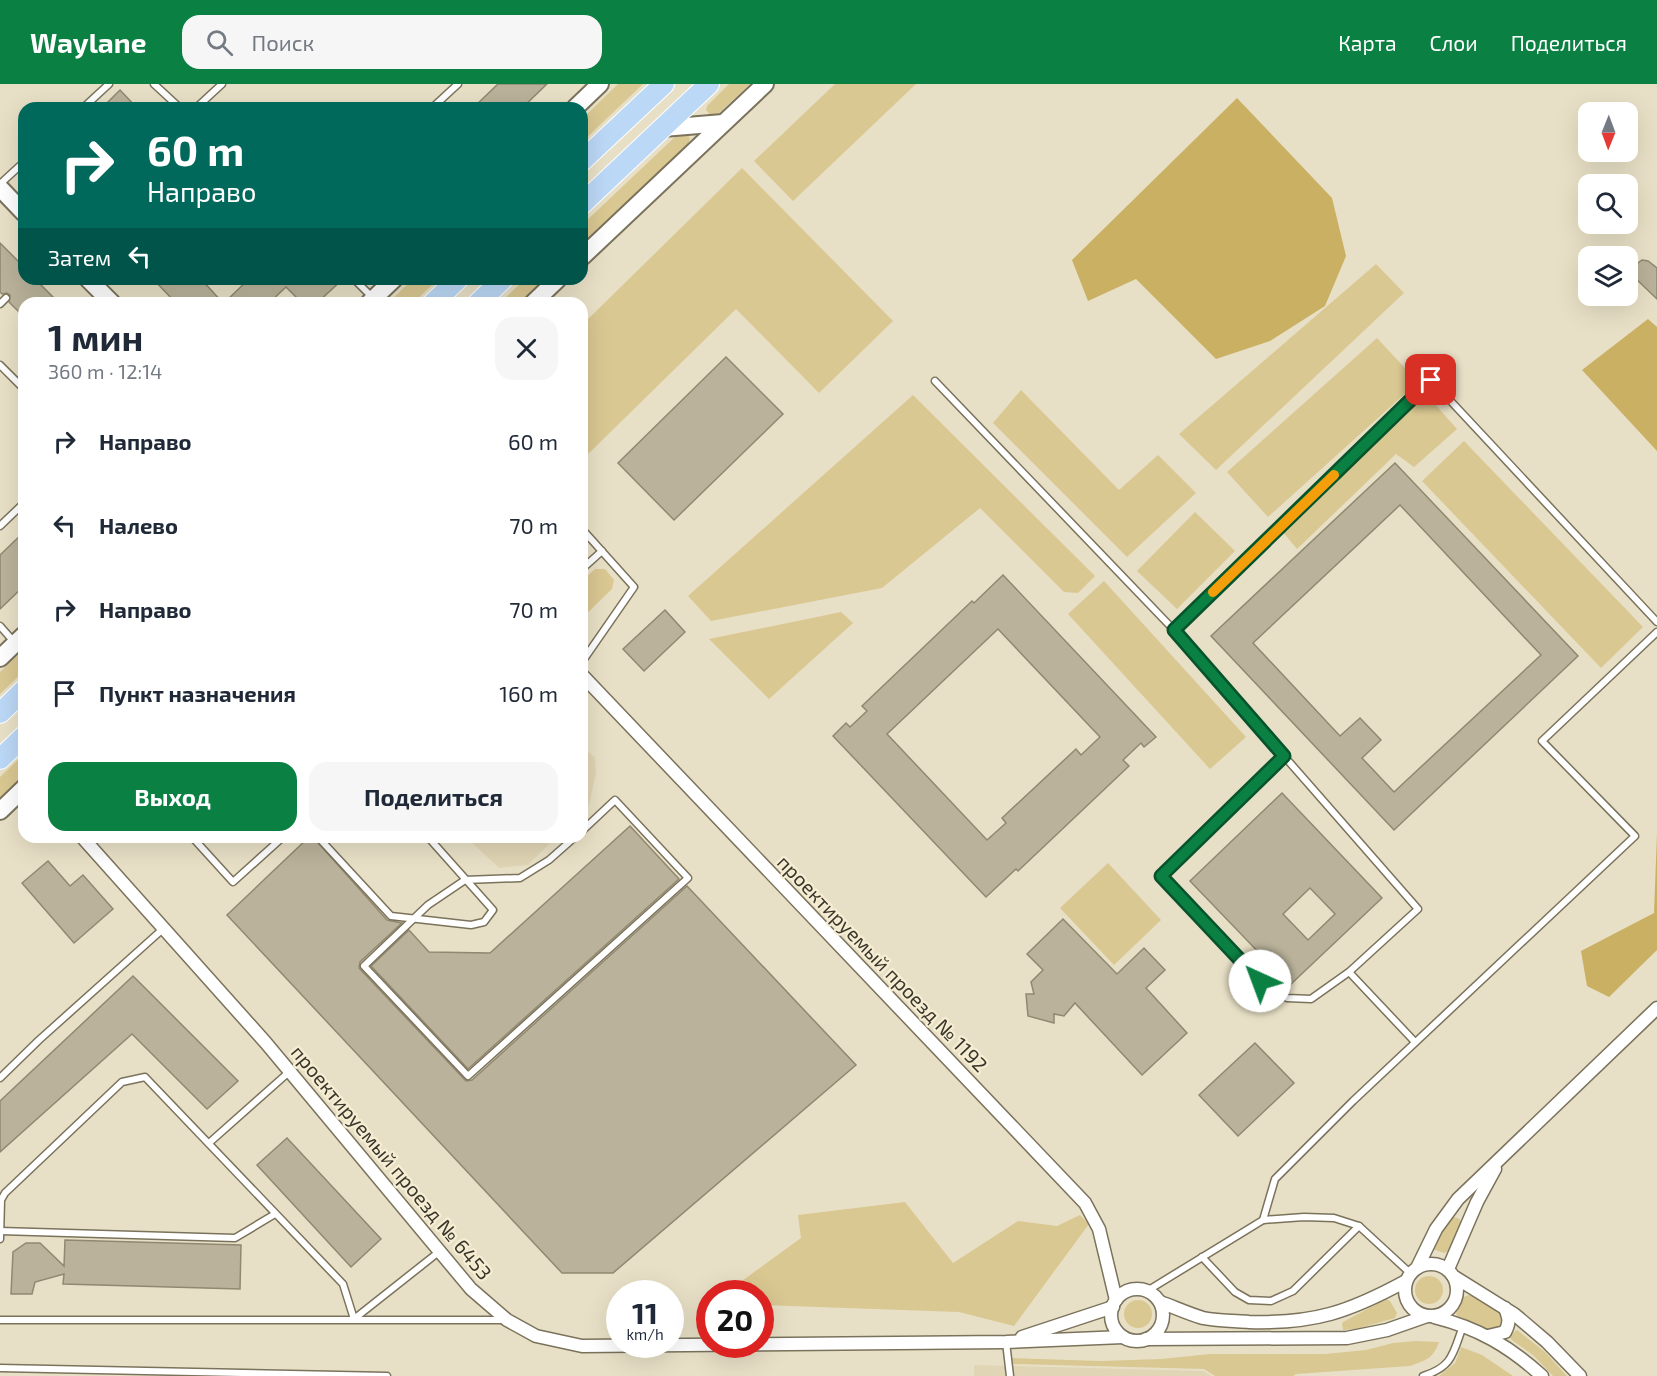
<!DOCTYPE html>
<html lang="ru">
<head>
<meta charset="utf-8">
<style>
  :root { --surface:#fff; --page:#f6f6f7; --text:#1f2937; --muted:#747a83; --accent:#0b8043 }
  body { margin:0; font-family:"Exo 2",sans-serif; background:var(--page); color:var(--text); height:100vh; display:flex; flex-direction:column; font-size:22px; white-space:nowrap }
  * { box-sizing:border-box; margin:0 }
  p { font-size:20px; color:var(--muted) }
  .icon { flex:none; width:33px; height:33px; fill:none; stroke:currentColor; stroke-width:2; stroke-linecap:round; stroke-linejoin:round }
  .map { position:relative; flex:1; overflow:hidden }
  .side { position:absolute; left:18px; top:213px; width:570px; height:546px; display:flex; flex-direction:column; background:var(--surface); border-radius:18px; box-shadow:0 6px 24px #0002 }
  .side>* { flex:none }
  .guide { position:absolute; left:18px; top:18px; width:570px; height:183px; border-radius:18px; box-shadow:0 6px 24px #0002; background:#00695c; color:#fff; overflow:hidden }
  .needle { width:39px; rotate:181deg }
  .tools { position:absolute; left:1578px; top:18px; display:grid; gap:12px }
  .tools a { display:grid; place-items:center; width:60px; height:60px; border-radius:12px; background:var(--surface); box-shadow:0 6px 24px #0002; font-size:30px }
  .speed { position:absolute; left:606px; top:1196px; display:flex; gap:12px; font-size:30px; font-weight:700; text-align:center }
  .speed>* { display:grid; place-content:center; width:78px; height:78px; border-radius:50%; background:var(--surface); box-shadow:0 6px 24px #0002; line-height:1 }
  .speed small { font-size:15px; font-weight:400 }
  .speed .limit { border:9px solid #d22; background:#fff; color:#111 }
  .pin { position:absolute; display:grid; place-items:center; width:51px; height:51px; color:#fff; margin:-26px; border-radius:12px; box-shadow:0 3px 9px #0006 }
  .me { position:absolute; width:66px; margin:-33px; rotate:317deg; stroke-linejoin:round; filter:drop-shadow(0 0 4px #0008) }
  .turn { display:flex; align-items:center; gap:21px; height:126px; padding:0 30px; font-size:27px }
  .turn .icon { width:78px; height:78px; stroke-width:2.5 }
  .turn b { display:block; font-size:42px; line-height:51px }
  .then { display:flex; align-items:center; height:57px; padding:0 30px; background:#0003; gap:12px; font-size:22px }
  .round { display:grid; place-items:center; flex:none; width:63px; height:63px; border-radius:18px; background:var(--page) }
  .head { display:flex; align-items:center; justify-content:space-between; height:102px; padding:0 30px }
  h1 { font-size:36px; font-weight:700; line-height:45px }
  .action { display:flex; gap:12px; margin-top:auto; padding:12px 30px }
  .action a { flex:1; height:69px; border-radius:18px; background:var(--accent); color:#fff; font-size:24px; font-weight:700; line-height:69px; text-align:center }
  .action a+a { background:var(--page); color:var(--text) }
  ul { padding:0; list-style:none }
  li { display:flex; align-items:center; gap:18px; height:84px; padding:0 30px }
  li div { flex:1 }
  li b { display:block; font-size:22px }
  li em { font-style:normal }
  header { display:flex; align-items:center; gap:36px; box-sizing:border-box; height:84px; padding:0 30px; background:var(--accent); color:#fff }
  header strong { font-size:28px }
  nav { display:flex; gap:33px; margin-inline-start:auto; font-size:21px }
  .search { width:420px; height:54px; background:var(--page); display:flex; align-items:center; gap:15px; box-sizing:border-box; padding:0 21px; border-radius:18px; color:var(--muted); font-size:22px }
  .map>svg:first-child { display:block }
  .built { fill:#e0d5b4 }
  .green { fill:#dac892 }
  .forest { fill:#cab063 }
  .building { fill:#bab29a; stroke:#908870; stroke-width:1.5; fill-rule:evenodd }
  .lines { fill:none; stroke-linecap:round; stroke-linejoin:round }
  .service-casing { stroke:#7a725b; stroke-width:9 }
  .minor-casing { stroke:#7a725b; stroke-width:15 }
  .tertiary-casing { stroke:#7a725b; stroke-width:20 }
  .primary-casing { stroke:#fff; stroke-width:22 }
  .service { stroke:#fff; stroke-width:6 }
  .minor { stroke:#fff; stroke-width:12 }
  .tertiary { stroke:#fff; stroke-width:16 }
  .primary { stroke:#bbd8f6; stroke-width:20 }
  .route-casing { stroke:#07532c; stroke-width:15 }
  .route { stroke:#0b8043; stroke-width:10 }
  .slow { stroke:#f59e0b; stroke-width:10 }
  .labels { text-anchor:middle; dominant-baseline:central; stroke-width:4.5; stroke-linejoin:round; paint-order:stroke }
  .street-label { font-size:20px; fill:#39362c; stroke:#f6edd3 }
</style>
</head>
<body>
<header>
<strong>Waylane</strong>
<div class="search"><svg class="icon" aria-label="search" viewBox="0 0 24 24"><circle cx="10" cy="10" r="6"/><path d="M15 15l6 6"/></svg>Поиск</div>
<nav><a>Карта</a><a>Слои</a><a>Поделиться</a></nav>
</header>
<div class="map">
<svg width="1657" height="1292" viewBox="0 0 1657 1292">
  <rect width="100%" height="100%" fill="#e8e0c6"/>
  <g class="built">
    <polygon points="582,662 595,674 596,689 589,721 582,727"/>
    <polygon points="466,753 556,753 528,781 499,784"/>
    <polygon points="974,1281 1203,1287 1212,1292 974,1292"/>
  </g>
  <g class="green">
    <polygon points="618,0 643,0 582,58 582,35"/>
    <polygon points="729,0 750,0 719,29 711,32 706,26 707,22"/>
    <polygon points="835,0 916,0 793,117 754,77"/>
    <polygon points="688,50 690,55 688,61 582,161 582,141 677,51"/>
    <polygon points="742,84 893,237 819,309 736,225 582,376 582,241"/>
    <polygon points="1376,180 1404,209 1216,386 1179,350"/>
    <polygon points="413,195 438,195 413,219 388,219"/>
    <polygon points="525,195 546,195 520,219 500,219"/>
    <polygon points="1377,254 1418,298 1268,433 1227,388"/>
    <polygon points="1021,306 1119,406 1158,371 1196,409 1127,473 993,339"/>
    <polygon points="913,311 1095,492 1078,509 1064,508 980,424 882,504 711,537 688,512"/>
    <polygon points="1418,317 1433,318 1457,345 1414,383 1396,370 1297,465 1282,447"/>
    <polygon points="1464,357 1643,543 1601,584 1422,397"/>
    <polygon points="1195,428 1235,467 1177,525 1137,487"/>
    <polygon points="595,485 605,485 614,496 612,505 582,534 582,497"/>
    <polygon points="1104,497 1246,653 1210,685 1068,530"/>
    <polygon points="841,528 853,539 769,615 709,555"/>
    <polygon points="24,565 24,587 0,610 0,588"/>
    <polygon points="24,670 24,693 0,716 0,693"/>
    <polygon points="1108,779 1161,836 1114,881 1060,824"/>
    <polygon points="905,1118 953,1179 1018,1137 1057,1142 1080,1131 1089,1140 1014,1242 959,1228 761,1221 760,1209 738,1209 735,1202 801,1154 798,1131"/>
    <polygon points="1454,1133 1460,1135 1461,1139 1449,1167 1444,1169 1435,1166 1433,1162 1450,1136"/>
    <circle cx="1429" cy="1206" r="14"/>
    <path d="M1469,1211l4,1 28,17c4,6 3,11 -3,16h-11l-30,-13 -1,-3 8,-16z"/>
    <polygon points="1386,1215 1390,1217 1397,1229 1395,1234 1356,1245 1343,1246 1342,1240 1343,1238"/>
    <circle cx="1138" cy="1230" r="14"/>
    <polygon points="1517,1246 1545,1268 1567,1292 1553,1292 1533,1271 1513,1257 1510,1254 1511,1250"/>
    <path d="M1416,1257l23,1c-6,17 -13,18 -29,24l-114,8 -3,2h-78l-11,-7 -192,-5v-6l89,3 60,-2 49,-5h115l41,-4 27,-7z"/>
    <polygon points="1461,1263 1482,1271 1513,1292 1439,1292 1455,1279"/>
  </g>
  <g class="forest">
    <polygon points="1237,14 1332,114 1346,172 1325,222 1270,257 1216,275 1136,195 1088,217 1072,176"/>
    <polygon points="1648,235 1657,243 1657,367 1582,286"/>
    <polygon points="1657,750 1657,866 1609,913 1587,902 1581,867 1654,829"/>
  </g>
  <g class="building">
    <polygon points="498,0 547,0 522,24 473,24"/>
    <polygon points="120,6 137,24 102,24"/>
    <polygon points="0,159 24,183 24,195 35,195 59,219 24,219 24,233 9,218 10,211 7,209 2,210 0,208"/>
    <polygon points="1642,176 1648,177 1657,184 1657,215 1633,192 1634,182"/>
    <polygon points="153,195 201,195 223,219 176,219"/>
    <polygon points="249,195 343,195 317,219 302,219 286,203 269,219 224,219"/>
    <polygon points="726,273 783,330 674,436 618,379"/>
    <path d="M1395,379l183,193 -184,174 -183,-194zM1400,421l141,150 -147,137 -32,-34 19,-18 -21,-22 -20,18 -87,-93z"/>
    <polygon points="24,448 24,502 0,525 0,471"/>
    <path d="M1003,491l153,162 -12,10 -3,-4 -18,17 6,6 -111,105 -2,-2 -30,28 -153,-161 13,-13 4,4 17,-16 -5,-5 110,-105 2,2zM998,545l102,108 -19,18 -5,-6 -74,69 4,5 -19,17 -100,-106z"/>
    <polygon points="665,526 685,548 644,587 623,565"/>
    <path d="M1282,709l100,105 -92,87 -100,-104zM1310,804l25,26 -27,26 -25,-26z"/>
    <polygon points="630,742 679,795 468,985 371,882 409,846 429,868 490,869"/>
    <polygon points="309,753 313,753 387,836 402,839 360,878 359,884 466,997 472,996 687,802 856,981 613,1189 562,1189 227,831"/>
    <polygon points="48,777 70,802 83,791 113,825 74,859 22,799"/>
    <polygon points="1063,835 1117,890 1144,864 1165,886 1146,904 1187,949 1142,991 1075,919 1064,932 1054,930 1054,939 1028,932 1026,910 1034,910 1031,898 1043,886 1027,870"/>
    <polygon points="133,892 238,997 207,1025 132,950 0,1068 0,1017"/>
    <polygon points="1255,959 1294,999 1238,1052 1199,1011"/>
    <polygon points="287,1054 381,1155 351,1183 257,1081"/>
    <polygon points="65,1156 241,1161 240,1205 63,1200 64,1190 35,1198 32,1210 11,1210 13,1168 26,1159 40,1159 64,1182"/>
  </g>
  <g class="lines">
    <defs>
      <g id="service">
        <polyline points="154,0 180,24"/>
        <polyline points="83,24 109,0"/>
        <polyline points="196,24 222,0"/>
        <polyline points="432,24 458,0"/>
        <polyline points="0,100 24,78"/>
        <polyline points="354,195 373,214"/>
        <polyline points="0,220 6,214"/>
        <polyline points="0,281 24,305"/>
        <polyline points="935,297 1174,546 1431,296 1657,538"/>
        <polyline points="0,442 24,419"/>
        <polyline points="582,445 634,503 582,578"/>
        <polyline points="582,485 602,467"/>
        <polyline points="0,542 15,559"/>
        <polyline points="1174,546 1284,672"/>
        <polyline points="195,753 193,754 233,798 283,753"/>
        <polyline points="318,753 391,832 471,841 484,838 493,826 428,753"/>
        <polyline points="575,753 549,776 520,794 465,796 428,821 364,882 468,992 688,794 615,716 582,747"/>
        <polyline points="1349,888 1311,915 1287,914 1260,897 1161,792 1284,672 1418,825 1349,888 1415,958"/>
        <polyline points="0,994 39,956 164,844"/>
        <polyline points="209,1059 289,988"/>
        <polyline points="1263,1136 1275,1095 1353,1017 1635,752 1542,657 1657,548"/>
        <polyline points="0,1147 235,1154 275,1130"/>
        <polyline points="0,1155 1,1116 5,1109 122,998 145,993 343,1200 354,1235 440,1167"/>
        <polyline points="1202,1173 1235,1208 1249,1216 1271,1217 1293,1207 1359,1142"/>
        <polyline points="1147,1207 1263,1136 1304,1133 1334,1134 1359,1142 1410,1189"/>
        <polyline points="0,1236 503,1236"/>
        <polyline points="1006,1258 1010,1292"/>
        <polyline points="0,1284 387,1292"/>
        <path d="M1423,1292c30,-9 30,-23 40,-50"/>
      </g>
      <g id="minor">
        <polyline points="582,591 1085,1119 1099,1145 1116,1216"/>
        <polyline points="82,753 266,959 471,1205 507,1236 536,1252 582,1262 1006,1258 1123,1253"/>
        <circle cx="1431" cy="1206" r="26"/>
        <polyline points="1417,1184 1436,1145 1458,1115 1657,924"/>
        <polyline points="1448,1185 1477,1118 1495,1085"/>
        <polyline points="1453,1192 1514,1230 1547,1258 1580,1292"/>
        <circle cx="1137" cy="1231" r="26"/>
        <path d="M1160,1218c14,5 29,12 43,16 14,3 31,3 46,4 65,2 100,-10 157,-41"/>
        <path d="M1434,1233c44,11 75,29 108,59"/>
        <path d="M1488,1252l17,-4c5,-9 4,-14 0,-24"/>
        <polyline points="1022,1253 1113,1223"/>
        <polyline points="1146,1255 1347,1254 1387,1246 1427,1232"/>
      </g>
      <g id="tertiary">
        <polyline points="575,24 600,0"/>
        <polyline points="663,44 723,39"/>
        <polyline points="0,104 24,129"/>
        <polyline points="582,173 765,0"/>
        <polyline points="88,195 112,219"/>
        <polyline points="369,219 394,195"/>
        <polyline points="533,219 558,195"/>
        <polyline points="0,574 24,551"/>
        <polyline points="0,727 24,704"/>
      </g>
      <g id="primary">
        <polyline points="582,77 664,0"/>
        <polyline points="582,120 709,0"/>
        <polyline points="433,219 458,195"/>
        <polyline points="478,219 503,195"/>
        <polyline points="0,629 24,606"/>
        <polyline points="0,675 24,652"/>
      </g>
    </defs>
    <use href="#service" class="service-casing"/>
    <use href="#minor" class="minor-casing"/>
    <use href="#tertiary" class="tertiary-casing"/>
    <use href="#primary" class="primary-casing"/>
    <use href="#service" class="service"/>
    <use href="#minor" class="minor"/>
    <use href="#tertiary" class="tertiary"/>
    <use href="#primary" class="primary"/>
  </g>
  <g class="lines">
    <defs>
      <polyline id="route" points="1260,897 1161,792 1284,672 1174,546 1431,296"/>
    </defs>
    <use href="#route" class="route-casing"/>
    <use href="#route" class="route"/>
    <polyline class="slow" points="1213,508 1334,391"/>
  </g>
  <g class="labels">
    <g class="street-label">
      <text transform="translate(883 879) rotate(46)">проектируемый проезд № 1192</text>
      <text transform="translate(392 1078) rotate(50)">проектируемый проезд № 6453</text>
    </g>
  </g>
</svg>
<div class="tools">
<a><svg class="needle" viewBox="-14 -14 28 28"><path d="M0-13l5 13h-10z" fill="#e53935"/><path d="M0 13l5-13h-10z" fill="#747a83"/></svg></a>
<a><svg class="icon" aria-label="search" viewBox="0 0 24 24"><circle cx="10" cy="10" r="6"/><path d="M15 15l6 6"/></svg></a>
<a><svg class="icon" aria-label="layers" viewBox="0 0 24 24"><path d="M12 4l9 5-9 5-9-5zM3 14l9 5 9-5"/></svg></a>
</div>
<div class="speed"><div>11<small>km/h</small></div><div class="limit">20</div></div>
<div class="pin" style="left:1431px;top:296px;background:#d93025"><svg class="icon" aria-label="arrive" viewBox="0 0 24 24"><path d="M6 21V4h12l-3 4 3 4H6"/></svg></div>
<svg class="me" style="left:1260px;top:897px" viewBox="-20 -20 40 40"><circle r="19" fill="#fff"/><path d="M0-13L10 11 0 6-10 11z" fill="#0b8043"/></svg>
<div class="guide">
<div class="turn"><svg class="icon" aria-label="right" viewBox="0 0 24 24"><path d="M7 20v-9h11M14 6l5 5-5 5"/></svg><div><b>60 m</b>Направо</div></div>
<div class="then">Затем<svg class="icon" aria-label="left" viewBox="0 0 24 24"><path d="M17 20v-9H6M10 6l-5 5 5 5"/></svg></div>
</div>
<section class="side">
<div class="head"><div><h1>1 мин</h1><p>360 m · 12:14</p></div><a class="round"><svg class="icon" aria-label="close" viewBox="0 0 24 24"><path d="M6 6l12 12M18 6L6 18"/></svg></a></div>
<ul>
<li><svg class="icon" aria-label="right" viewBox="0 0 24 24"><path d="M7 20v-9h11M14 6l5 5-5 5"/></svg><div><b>Направо</b></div><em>60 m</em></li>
<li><svg class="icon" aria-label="left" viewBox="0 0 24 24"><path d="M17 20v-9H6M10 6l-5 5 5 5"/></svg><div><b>Налево</b></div><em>70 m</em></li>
<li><svg class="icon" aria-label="right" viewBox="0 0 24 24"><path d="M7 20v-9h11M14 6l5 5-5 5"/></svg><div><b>Направо</b></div><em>70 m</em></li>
<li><svg class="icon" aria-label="arrive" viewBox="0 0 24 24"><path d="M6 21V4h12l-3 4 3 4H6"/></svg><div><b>Пункт назначения</b></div><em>160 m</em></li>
</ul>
<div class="action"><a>Выход</a><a>Поделиться</a></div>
</section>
</div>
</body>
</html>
